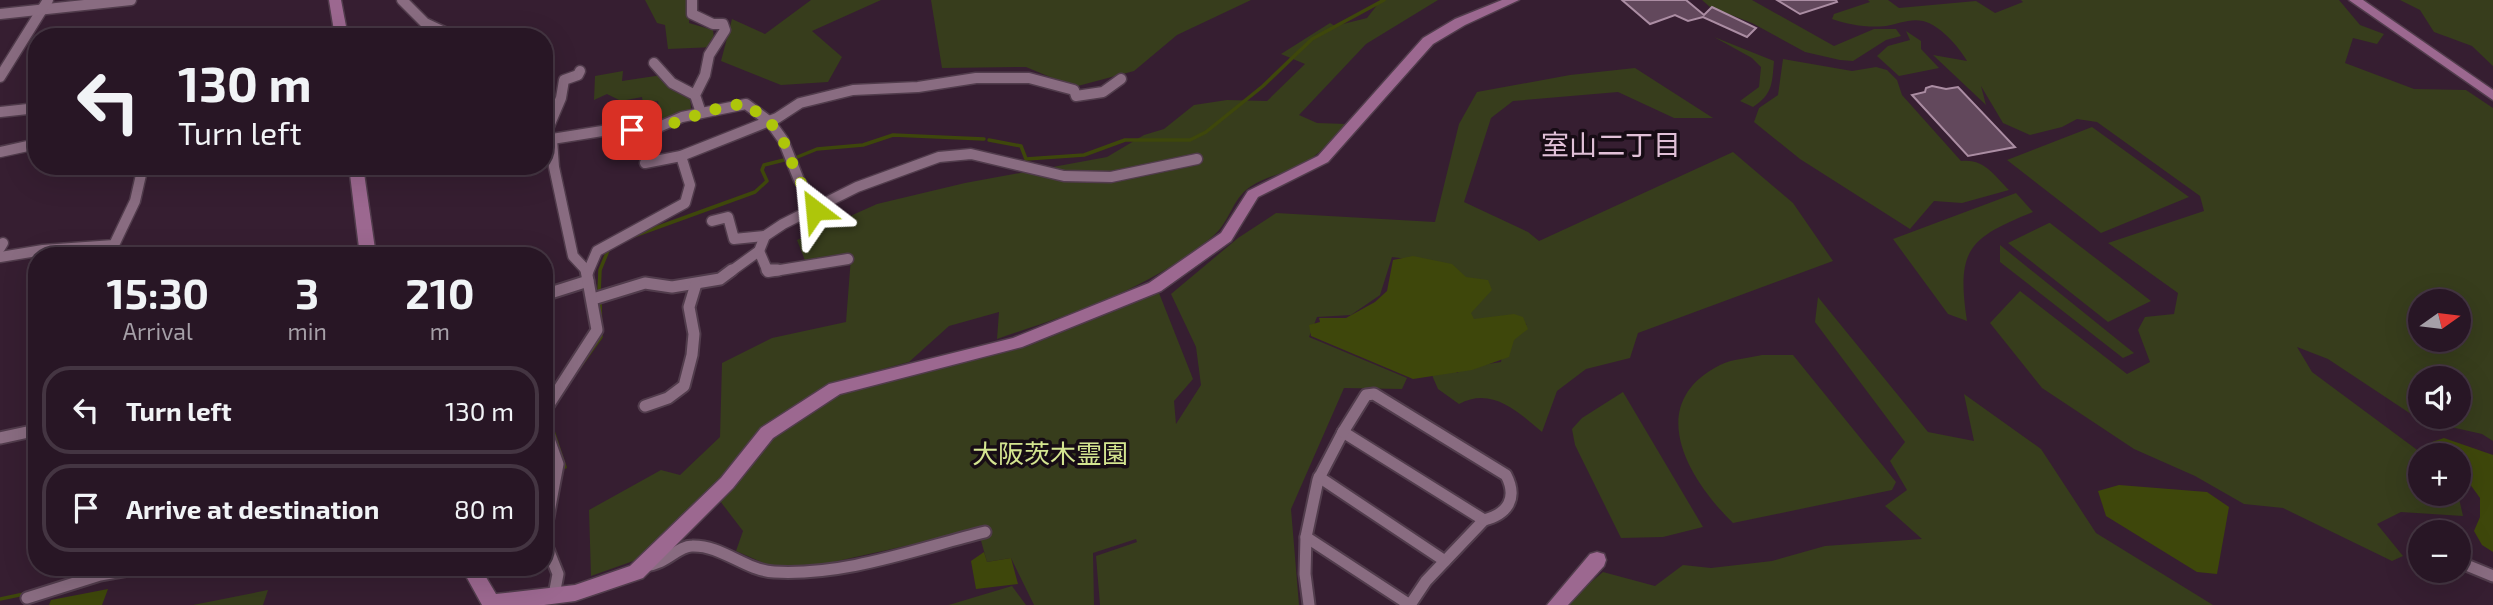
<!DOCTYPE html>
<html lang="en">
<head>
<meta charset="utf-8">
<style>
  :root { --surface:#281625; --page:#342332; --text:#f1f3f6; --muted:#a59fa7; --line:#443542 }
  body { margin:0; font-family:"Exo 2","Noto Sans JP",sans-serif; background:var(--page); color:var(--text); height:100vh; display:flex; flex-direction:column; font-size:26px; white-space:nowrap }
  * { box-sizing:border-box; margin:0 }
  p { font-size:23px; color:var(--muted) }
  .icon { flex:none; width:38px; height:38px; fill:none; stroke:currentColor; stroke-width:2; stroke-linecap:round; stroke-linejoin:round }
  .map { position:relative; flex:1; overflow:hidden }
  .sheet { position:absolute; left:28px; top:247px; width:525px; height:329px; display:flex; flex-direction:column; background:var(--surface); border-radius:28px; box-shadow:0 7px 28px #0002,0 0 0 2px var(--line) }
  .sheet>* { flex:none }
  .hud { position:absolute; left:28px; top:28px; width:525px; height:147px; border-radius:28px; box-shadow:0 7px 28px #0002,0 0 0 2px var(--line); background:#281625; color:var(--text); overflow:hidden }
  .needle { width:46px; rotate:76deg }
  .tools { position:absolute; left:2408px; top:289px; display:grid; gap:14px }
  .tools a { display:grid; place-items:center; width:63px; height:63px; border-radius:50%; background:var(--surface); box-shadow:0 7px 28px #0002,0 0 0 2px var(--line); font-size:35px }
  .pin { position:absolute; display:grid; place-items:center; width:60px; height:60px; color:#fff; margin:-30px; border-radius:14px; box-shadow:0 4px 10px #0006 }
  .me { position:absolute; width:77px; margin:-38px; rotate:331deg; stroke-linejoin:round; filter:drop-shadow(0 0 5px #0008) }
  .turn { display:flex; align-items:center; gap:24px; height:147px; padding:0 35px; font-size:32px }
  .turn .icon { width:91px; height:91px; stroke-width:2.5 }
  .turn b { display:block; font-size:49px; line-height:60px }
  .eta { display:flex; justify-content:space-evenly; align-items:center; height:119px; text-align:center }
  .eta b { font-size:42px; font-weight:700; line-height:49px }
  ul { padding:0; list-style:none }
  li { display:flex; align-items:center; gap:21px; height:88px; margin:0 14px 10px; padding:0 21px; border:4px solid var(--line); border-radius:28px }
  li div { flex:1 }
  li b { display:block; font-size:26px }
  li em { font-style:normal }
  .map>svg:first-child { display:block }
  .green { fill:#373d1c; fill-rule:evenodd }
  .water { fill:#3e470b }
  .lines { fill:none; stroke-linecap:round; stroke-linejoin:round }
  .stream { stroke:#3e470b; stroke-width:3.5 }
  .building { fill:#62485c; stroke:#ab8da3; stroke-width:2 }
  .street-far1-casing { stroke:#513c4c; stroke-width:13 }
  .street-casing { stroke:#513c4c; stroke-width:15 }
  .secondary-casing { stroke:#513c4c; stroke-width:3 }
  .street-far1 { stroke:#896c81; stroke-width:10 }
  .street { stroke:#896c81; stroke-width:11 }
  .secondary { fill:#9c6890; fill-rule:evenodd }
  .route { stroke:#aec60a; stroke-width:12; stroke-dasharray:0 21.6 }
  .labels { text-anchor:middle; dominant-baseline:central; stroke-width:7; stroke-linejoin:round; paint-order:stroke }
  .park-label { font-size:26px; fill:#d4e590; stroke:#170c15 }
  .neighbourhood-label { font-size:28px; fill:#e0c0d7; stroke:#170c15 }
</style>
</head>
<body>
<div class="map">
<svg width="2493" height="605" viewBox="0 0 2493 605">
  <rect width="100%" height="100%" fill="#361e31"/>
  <g class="green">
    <polygon points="645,0 691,0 689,23 713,30 715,47 668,49 665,25 657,23"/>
    <polygon points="811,0 881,0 812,31 842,57 828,82 781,85 721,61 732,19 765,34"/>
    <polygon points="931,0 1251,0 1177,35 1134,71 1074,87 1026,67 942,68"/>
    <path d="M1381,0h57l-72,44 -67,71 18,8 29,1c-14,15 -28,33 -47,42 -16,8 -35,11 -49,21 -19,13 -20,36 -38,50 -66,54 -136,75 -215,102l2,-27 -50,14 -40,36 -71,19 -76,50 -57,71 -66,57 -48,17 -2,-66 72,-40 19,5 40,-38 2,-74 50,-25 74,-16 5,-65 -45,6 -9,-23 80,-36 88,-21 142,-26 37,-22 20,-6 30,-24 33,-5 40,1 38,-37 -24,-10 49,-31 5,3 32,-8z"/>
    <polygon points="1702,0 1752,0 1834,46 1874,29 1896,29 1901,36 1886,40 1853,61 1840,60 1805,52 1752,23 1710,7"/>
    <path d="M1868,0h20l11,8 77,-7 19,12 28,-11 -2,-2h318l21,25 24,9 -7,10 -24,-6 -8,25 69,26 52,1 27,18v333l-11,-7 -62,-14 -92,-61 -31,-12 15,25 112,83h-4v39h38l5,22 -62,-4 -24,12 26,32 -11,5 -109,-53 -39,-4 -49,-28 -61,-27 -92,-61 -52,-65 30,-32 107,83 23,-12 -12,-32 7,-13 29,-3 4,-21 -70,-50 96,-32 -4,-15 -103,-74 -20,-3 -15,8 -32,8 -27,-12 -22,-37 5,19 -53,-50 34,6c-8,-14 -27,-36 -44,-40 -13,-3 -25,3 -37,5 -19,2 -36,-1 -54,-7l2,-5 36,-12zM2420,301h39v39h-39zM2420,378h39v38h-39z"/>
    <polygon points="2400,0 2493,0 2493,66 2472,46 2434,32 2420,10"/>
    <polygon points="1906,31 1921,41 1921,49 1939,68 1899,76 1877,56 1888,46 1910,40"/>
    <path d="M1714,37l60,24c-2,22 -1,33 -21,46l-13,-6 19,-14 2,-20 -9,-9z"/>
    <path d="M1783,59l69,12 24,-4 11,3 10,10 5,15 59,66c23,-3 33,14 48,29l-47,13 -28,-2 -24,28 -110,-70 -46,-37 5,-14 19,-13z"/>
    <path d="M1635,68l78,50h-39l-56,-26 -105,9 -22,17 -27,84 64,30 11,9 194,-89 60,51 40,58 -195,72 -8,25 -44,11 -29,22 -15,41c-24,-20 -50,-46 -83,-28l-21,-15 -7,-16 18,-13 8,13 6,-5 38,-6 6,-26 20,-12 -61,-3 -8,-41 -9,-16 -57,-7 -12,38 -29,20 -34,2 -8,20 98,41 -5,11 -58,-1 -53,121 8,96h-199l-4,-49 41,-14 -1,-3 -43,14 1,52h-60l-23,-47 -24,4 -9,-32 -154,34 -49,4 -39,-17 7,-20 -23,-30 54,-66 68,-42 184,-46 133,-54 34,86 -19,22 2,23 25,-39 -5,-38 -25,-53 67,-56 38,-25 159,9 24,-98 18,-32 93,-17z"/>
    <polygon points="623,71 622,81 662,75 690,94 691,109 656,125 636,122 660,114 658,101 643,104 642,97 621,101 607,94 594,100 595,76"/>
    <polygon points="2092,127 2189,197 2101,233 2007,160"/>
    <path d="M2016,193l17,19c-64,26 -77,37 -66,109l-19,-7 -55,-75z"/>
    <polygon points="2049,223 2050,223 2151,301 2108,322 2008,243"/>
    <polygon points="2000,245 2134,353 2123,358 2000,262"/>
    <polygon points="1818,297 1928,432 1974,441 1964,394 2041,449 2096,533 2213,605 1564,605 1603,572 1655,586 1683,565 1711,568 1772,561 1825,546 1922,539 1885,506 1907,490 1890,461 1905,442 1815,322"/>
    <path d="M1762,355h31l103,127 -4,8 -159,33c-45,-44 -90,-119 -13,-158 12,-6 29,-7 42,-10z"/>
    <polygon points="1623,392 1703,527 1663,537 1621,538 1575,445 1572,429 1582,418"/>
    <polygon points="1012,586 1026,605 948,605 952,604"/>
    <polygon points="268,590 263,605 193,605"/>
  </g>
  <g class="water">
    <polygon points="1413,256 1452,264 1466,277 1488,280 1492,290 1471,313 1474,319 1514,314 1523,317 1528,329 1514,340 1509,357 1472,370 1413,379 1311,336 1309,325 1320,322 1319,318 1346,318 1375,302 1387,291 1393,260"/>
    <polygon points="2444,438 2493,455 2493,552 2482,545 2474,531 2480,517 2480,498 2459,469 2459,455 2436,453 2432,442"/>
    <polygon points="2119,485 2207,492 2229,507 2217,574 2197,572 2106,516 2098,491"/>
    <polygon points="984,552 987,562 1011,558 1018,584 976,589 971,561"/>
    <polygon points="108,589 102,605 49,605 51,600"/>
  </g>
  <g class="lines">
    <g class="stream">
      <polyline points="989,140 1021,146 1026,159 1084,155 1125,140 1190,140 1206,132 1263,86 1312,39 1384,0"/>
      <polyline points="795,158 817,149 863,145 893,135 984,139"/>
      <polyline points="631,237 755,192 767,181 762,170 764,165 788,159"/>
      <polyline points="599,293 600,270 609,248"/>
      <polyline points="574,375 601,337 600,299"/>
      <polyline points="552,408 550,422 565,467"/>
      <polyline points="0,599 24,594"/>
    </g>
  </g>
  <g class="building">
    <polygon points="1622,0 1686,0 1704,15 1712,7 1756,28 1747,37 1703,17 1688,21 1675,15 1650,24"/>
    <polygon points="1777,0 1836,0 1837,2 1800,14"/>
    <polygon points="1932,86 1946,89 1958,87 2015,147 1968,156 1912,95 1925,92 1926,88"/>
  </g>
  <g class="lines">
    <defs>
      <g id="street-far1">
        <polyline points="402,0 425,23 455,37"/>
        <polyline points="692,0 692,14 713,24 723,24 725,30 709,55 705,75 695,95 701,113"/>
        <polyline points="0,14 131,0"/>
        <polyline points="654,63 672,83 695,95"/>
        <polyline points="0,77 48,0"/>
        <polyline points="0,112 37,108"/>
        <polyline points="544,128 552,139 554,167 573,256 588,272"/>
        <polyline points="547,131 561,98 564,80 578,75 580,71"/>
        <polyline points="552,139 621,128 654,129 682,117 746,104 770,122 783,140 799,180 818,207"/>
        <polyline points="0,152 37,144"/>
        <polyline points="645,163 681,156 777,118 800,103 853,90 918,87 976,78 1029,78 1074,90 1076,96 1103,92 1121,79"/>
        <polyline points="712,221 728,217 734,239 765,236"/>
        <polyline points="0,248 3,243"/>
        <polyline points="759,251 768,272 848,259"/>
        <polyline points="0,257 43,250 114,245 135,201 143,166"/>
        <polyline points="588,272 597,251 685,203 690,185 681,156"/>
        <polyline points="730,272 759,251 765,236 783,224 857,187 939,157 971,154 1064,176 1111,177 1197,159"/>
      </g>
      <g id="street">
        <polyline points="767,270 778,270"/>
        <polyline points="544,295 588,281"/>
        <polyline points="593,299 645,283 672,287 720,279 732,270"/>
        <polyline points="645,406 668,398 684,386 692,355 694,334 689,307 696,284"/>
        <polyline points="544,412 597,330 586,270"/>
        <polyline points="544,425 558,464 544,539 558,574 554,595"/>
        <polyline points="1343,432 1484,520"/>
        <polyline points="1343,432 1318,480 1306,537 1410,605 1426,581 1484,520"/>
        <path d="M1343,432l23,-37 8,-1 132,81c12,23 2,39 -22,45"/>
        <polyline points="0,438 37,430"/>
        <polyline points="1319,477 1445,561"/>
        <polyline points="1306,537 1305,574 1309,605"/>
        <polyline points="2459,562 2493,576"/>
        <path d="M644,566c24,-2 33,-20 48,-20 30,-1 52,24 82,26 72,4 142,-23 211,-40"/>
        <polyline points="27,598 100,575 145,567"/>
      </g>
      <g id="secondary">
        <polygon points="329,0 341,0 348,37 335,37"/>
        <polygon points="1502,0 1519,0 1465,25 1433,44 1328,162 1258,197 1231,241 1161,291 1022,347 840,394 773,438 733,488 643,578 575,601 544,605 482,605 461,567 480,567 496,594 575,585 630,566 721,478 761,428 829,384 1013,338 1149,283 1221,233 1248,191 1318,156 1423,38 1455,19"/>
        <polygon points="2349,0 2363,0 2493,90 2493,100"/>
        <polygon points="349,166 363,166 376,256 360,256"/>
        <polygon points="1597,552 1604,554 1606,560 1604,566 1568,605 1547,605 1590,554"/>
      </g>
    </defs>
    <use href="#street-far1" class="street-far1-casing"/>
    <use href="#street" class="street-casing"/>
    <use href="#secondary" class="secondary-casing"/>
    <use href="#street-far1" class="street-far1"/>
    <use href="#street" class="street"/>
    <use href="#secondary" class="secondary"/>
  </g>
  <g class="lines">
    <path class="route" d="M632,130c36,2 76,-25 114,-26l24,18 13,18 16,40 19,27 -3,3"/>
  </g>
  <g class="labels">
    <g class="park-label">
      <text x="1050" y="452">大阪茨木霊園</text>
    </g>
    <g class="neighbourhood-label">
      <text x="1611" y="144">室山二丁目</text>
    </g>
  </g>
</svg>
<div class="tools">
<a><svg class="needle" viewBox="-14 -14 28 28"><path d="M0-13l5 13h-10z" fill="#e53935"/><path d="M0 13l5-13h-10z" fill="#a59fa7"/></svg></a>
<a><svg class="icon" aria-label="sound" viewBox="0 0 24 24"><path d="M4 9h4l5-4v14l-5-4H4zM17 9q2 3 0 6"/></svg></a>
<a>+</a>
<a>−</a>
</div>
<div class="pin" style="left:632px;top:130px;background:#d93025"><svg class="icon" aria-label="arrive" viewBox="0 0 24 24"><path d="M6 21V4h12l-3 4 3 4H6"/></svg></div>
<svg class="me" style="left:815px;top:210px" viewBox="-20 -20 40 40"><path d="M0-17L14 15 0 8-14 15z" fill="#aec60a" stroke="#fff" stroke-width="4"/></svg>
<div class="hud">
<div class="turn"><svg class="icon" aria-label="left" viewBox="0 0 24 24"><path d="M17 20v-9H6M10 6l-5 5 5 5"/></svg><div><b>130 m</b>Turn left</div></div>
</div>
<section class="sheet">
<div class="eta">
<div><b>15:30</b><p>Arrival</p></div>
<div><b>3</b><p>min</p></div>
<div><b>210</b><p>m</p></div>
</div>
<ul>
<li><svg class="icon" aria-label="left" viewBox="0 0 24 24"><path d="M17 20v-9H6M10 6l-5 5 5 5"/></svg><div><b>Turn left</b></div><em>130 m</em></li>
<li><svg class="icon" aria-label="arrive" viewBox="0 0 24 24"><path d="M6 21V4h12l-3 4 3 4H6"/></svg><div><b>Arrive at destination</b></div><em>80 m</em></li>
</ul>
</section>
</div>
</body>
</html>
